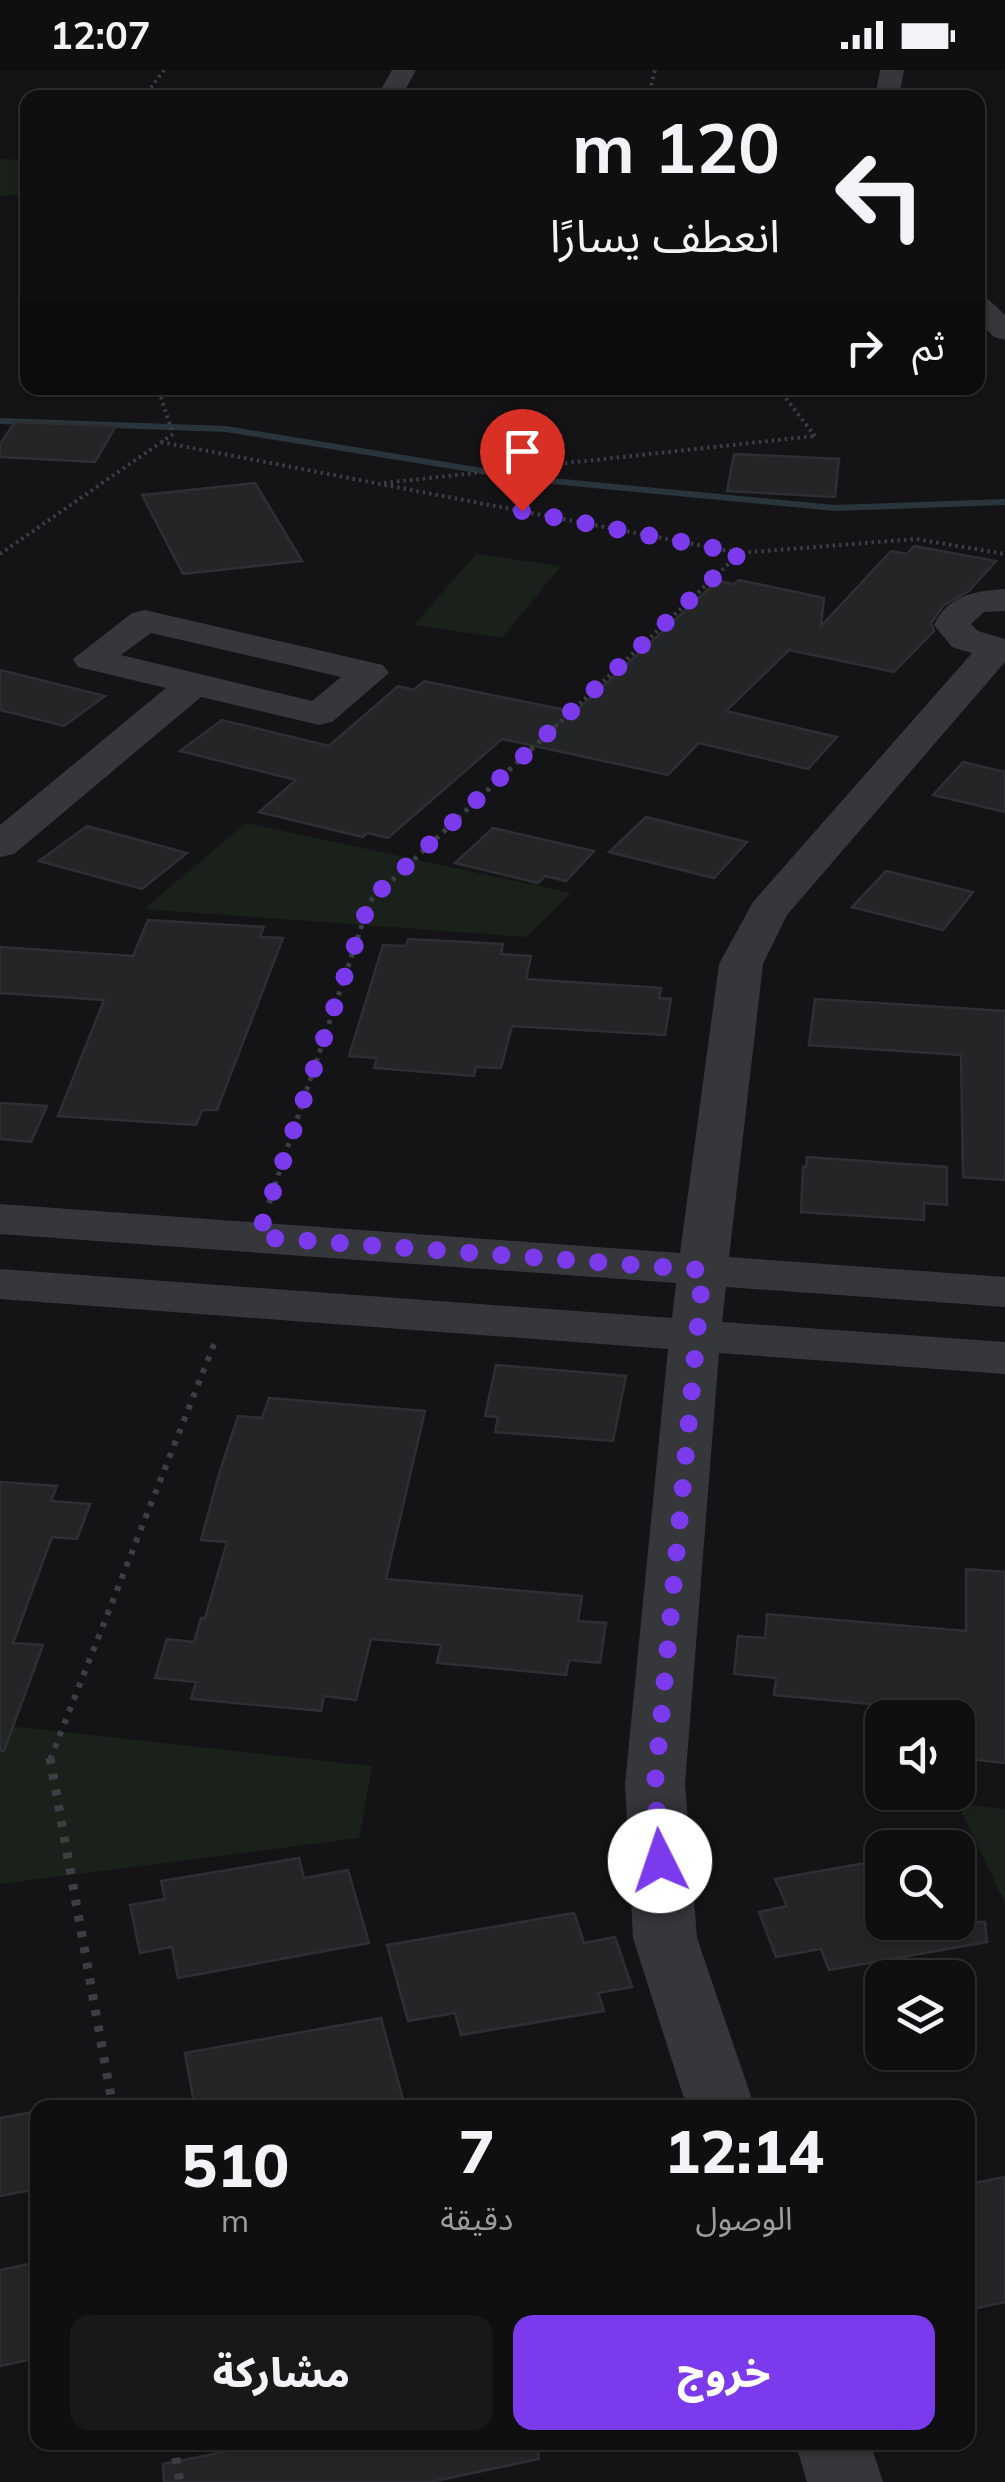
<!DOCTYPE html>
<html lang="ar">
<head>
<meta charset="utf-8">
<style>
  :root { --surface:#0f0f10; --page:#181819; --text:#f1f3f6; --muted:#9b9c9f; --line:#2f2f30; --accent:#7c3aed }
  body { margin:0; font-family:Mulish,"Noto Sans Arabic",sans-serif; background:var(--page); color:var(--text); direction:rtl; height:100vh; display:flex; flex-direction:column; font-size:38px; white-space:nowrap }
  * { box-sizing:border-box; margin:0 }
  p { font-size:32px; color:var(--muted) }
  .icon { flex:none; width:55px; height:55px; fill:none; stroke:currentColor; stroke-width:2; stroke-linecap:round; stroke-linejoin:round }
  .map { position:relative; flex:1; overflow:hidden; direction:ltr }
  .sheet { position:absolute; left:30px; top:2030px; width:945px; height:350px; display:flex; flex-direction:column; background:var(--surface); border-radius:20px; box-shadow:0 2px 8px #0004,0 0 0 2px var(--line); direction:rtl }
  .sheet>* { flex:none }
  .banner { position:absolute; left:20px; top:20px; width:965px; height:305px; border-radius:20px; box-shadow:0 2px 8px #0004,0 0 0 2px var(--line); direction:rtl; background:#0f0f10; color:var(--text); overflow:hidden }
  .controls { position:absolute; left:865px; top:1630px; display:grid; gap:20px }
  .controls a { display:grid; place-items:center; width:110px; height:110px; border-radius:20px; background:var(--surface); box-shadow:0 2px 8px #0004,0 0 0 2px var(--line); font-size:50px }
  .pin { position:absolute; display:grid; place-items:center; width:85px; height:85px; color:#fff; margin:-102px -42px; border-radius:50% 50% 50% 0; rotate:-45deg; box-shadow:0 0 10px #0007 }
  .pin .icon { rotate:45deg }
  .me { position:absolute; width:110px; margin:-55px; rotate:356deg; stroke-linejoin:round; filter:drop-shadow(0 0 8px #0008) }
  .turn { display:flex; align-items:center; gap:35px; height:210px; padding:0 40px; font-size:45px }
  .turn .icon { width:130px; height:130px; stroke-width:2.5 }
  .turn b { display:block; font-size:70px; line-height:85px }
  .then { display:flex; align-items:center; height:95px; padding:0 40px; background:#0003; gap:20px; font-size:38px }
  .eta { display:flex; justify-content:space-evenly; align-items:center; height:170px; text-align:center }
  .eta b { font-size:60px; font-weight:800; line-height:70px }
  .cta { display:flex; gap:20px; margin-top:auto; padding:20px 40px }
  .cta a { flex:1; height:115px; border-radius:20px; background:var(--accent); color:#fff; font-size:40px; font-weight:800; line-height:115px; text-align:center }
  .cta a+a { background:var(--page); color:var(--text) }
  .status { display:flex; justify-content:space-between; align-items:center; height:70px; padding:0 50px; background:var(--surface); direction:ltr }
  .status svg { height:28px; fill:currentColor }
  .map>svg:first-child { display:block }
  .green { fill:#1a211b }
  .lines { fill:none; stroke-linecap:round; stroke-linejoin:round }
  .stream { fill:#2a353b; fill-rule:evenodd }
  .building { fill:#242527; stroke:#2e2f32; stroke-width:2.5 }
  .path-far3 { stroke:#3b3e42; stroke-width:4; stroke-dasharray:2.5 4; stroke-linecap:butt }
  .path-far2 { stroke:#3b3e42; stroke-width:5; stroke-dasharray:4 6; stroke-linecap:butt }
  .path-far1 { stroke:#3b3e42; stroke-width:6; stroke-dasharray:5 8; stroke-linecap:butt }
  .path { stroke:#3b3e42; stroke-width:9; stroke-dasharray:6 10; stroke-linecap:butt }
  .street { fill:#35373b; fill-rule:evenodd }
  .route { stroke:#7c3aed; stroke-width:18; stroke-dasharray:0 32.4 }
</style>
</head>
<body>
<div class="status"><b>12:07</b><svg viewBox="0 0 49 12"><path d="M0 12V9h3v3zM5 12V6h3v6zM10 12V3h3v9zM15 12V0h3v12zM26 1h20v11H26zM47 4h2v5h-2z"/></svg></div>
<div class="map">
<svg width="1005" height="2412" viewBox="0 0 1005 2412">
  <rect width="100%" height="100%" fill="#141416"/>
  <g class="green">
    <polygon points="0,89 27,90 27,124 0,126"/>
    <polygon points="476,484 561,496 502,568 414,555"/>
    <polygon points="246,753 571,823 526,867 144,839"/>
    <polygon points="0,1655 372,1696 359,1768 0,1814"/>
    <polygon points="958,1734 1005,1739 1005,1833"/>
  </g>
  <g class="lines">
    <polygon class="stream" points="0,348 226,356 531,406 835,435 1005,429 1005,435 835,441 531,412 226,362 0,354"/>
  </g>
  <g class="building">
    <polygon points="15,352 116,356 95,392 0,387 0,374"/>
    <polygon points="734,384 839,389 835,427 727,421"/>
    <polygon points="255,413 302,491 183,504 142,425"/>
    <polygon points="914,476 996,491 969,521 944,535 931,553 934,561 894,602 789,580 726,641 837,667 808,699 699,673 668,705 502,669 388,768 367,763 363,767 259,742 296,710 180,681 222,650 329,676 398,616 414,620 424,611 575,642 717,511 734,514 739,510 824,528 821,556 891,481 907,484"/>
    <polygon points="0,600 105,626 64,656 0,640"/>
    <polygon points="963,692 1005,702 1005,742 933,725"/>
    <polygon points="646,747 686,757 747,772 714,808 609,782"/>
    <polygon points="87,756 187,783 142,819 39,791"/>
    <polygon points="493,758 594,781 566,811 545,806 538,813 455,793"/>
    <polygon points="886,801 973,822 943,860 852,837"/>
    <polygon points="148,850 264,857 260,867 283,868 217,1040 202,1040 196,1055 58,1046 104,930 0,923 0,877 133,886"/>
    <polygon points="408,869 503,874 501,884 531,886 526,909 661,918 659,928 671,929 665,965 512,956 501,998 476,997 474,1006 374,998 377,988 349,986 383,875 406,876"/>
    <polygon points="815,929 1005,941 1005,1110 963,1107 961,985 809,975"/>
    <polygon points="0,1033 47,1036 31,1072 0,1069"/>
    <polygon points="807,1087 947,1097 947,1135 924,1133 924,1150 801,1142 803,1097 806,1097"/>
    <polygon points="496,1295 626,1306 613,1371 495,1362 498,1347 485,1346"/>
    <polygon points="269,1328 425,1341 386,1509 582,1526 578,1551 606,1553 600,1593 569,1590 566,1605 437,1593 441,1575 371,1569 356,1630 324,1626 321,1641 191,1629 196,1612 155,1608 167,1569 194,1572 201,1548 205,1548 227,1472 201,1470 219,1404 238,1346 262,1348"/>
    <polygon points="0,1412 57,1416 51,1431 90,1434 77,1469 52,1467 13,1573 43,1575 4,1681 0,1680"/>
    <polygon points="966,1499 1005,1502 1005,1693 967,1689 968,1643 774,1625 776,1608 734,1604 738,1566 765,1568 767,1544 966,1561"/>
    <polygon points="299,1788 304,1808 348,1800 369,1873 178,1908 172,1877 140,1883 130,1835 165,1829 161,1811"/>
    <polygon points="882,1790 882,1852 985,1852 987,1872 829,1900 821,1879 776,1887 759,1842 787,1836 775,1809"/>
    <polygon points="574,1843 584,1873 615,1867 632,1917 598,1923 604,1941 461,1965 455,1943 408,1951 387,1875"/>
    <polygon points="381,1948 404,2033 378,2038 195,2038 185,1983"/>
    <polygon points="38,2041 38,2119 0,2126 0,2048"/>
    <polygon points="1005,2107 1005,2232 968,2240 968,2114"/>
    <polygon points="38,2192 38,2288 0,2296 0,2200"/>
    <polygon points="247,2372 537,2372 539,2389 430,2412 164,2412 163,2394 248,2377"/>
  </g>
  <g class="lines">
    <g class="path-far3">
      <polyline points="143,28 164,0"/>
      <polyline points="648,28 655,0"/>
      <polyline points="778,318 815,366"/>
      <polyline points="161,372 740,483 916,469 1005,484"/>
      <polyline points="384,413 815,366"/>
      <polyline points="0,484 173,364 158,318"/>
      <polyline points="556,656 740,483"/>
    </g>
    <polyline class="path-far2" points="275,1115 370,831 558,654"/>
    <g class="path-far1">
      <polyline points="269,1133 276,1112"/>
      <polyline points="50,1690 216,1269"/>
    </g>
    <g class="path">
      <polyline points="50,1688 113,2038"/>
      <polyline points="173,2372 180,2412"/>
    </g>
    <g class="street">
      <polygon points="392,0 416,0 401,28 376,28"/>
      <polygon points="880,0 904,0 899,28 875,28"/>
      <polygon points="978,226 988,229 1005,245 1005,270 994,267 978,251"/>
      <path d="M1005,519v22l-21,1 -13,12 7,7 27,8v23l-218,253 -24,49 -34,293 276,20v30l-279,-20 -4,35 283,20v32l-286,-21 -34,431 12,154 58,170h-68l-54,-170 -8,-154 43,-435 -668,-50v-30l672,49 4,-35 -676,-49v-30l680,49 39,-289 34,-62 219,-249 -20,-6 -18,-22c14,-30 41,-34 71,-36z"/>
      <path d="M145,540l238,55 6,8 -57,49 -13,3 -118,-28 -187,157 -14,3v-32l166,-137 -88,-21 -5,-8 59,-46zM151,563l190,44 -29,24 -191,-46z"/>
      <polygon points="795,2372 870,2372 883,2412 807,2412"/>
    </g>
  </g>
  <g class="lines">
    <polyline class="route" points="522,441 740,483 370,830 258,1167 703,1200 655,1714 660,1791"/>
  </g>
</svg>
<div class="controls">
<a><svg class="icon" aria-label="sound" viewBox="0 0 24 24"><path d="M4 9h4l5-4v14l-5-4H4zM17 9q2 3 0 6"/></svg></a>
<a><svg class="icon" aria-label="search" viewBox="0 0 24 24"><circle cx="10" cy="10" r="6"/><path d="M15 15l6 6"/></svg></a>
<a><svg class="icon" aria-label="layers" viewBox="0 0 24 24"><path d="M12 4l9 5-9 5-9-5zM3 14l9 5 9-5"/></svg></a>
</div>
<div class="pin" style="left:522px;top:441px;background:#d93025"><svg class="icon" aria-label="arrive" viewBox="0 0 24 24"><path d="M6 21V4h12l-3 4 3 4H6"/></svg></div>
<svg class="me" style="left:660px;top:1791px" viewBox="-20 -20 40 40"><circle r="19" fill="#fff"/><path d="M0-13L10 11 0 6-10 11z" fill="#7c3aed"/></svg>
<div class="banner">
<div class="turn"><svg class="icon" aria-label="left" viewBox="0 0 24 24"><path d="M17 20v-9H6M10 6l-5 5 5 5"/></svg><div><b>120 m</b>انعطف يسارًا</div></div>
<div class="then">ثم<svg class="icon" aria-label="right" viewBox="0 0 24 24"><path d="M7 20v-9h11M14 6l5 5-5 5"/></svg></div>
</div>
<section class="sheet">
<div class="eta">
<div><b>12:14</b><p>الوصول</p></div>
<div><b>7</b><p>دقيقة</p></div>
<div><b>510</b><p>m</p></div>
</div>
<div class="cta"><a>خروج</a><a>مشاركة</a></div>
</section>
</div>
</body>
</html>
